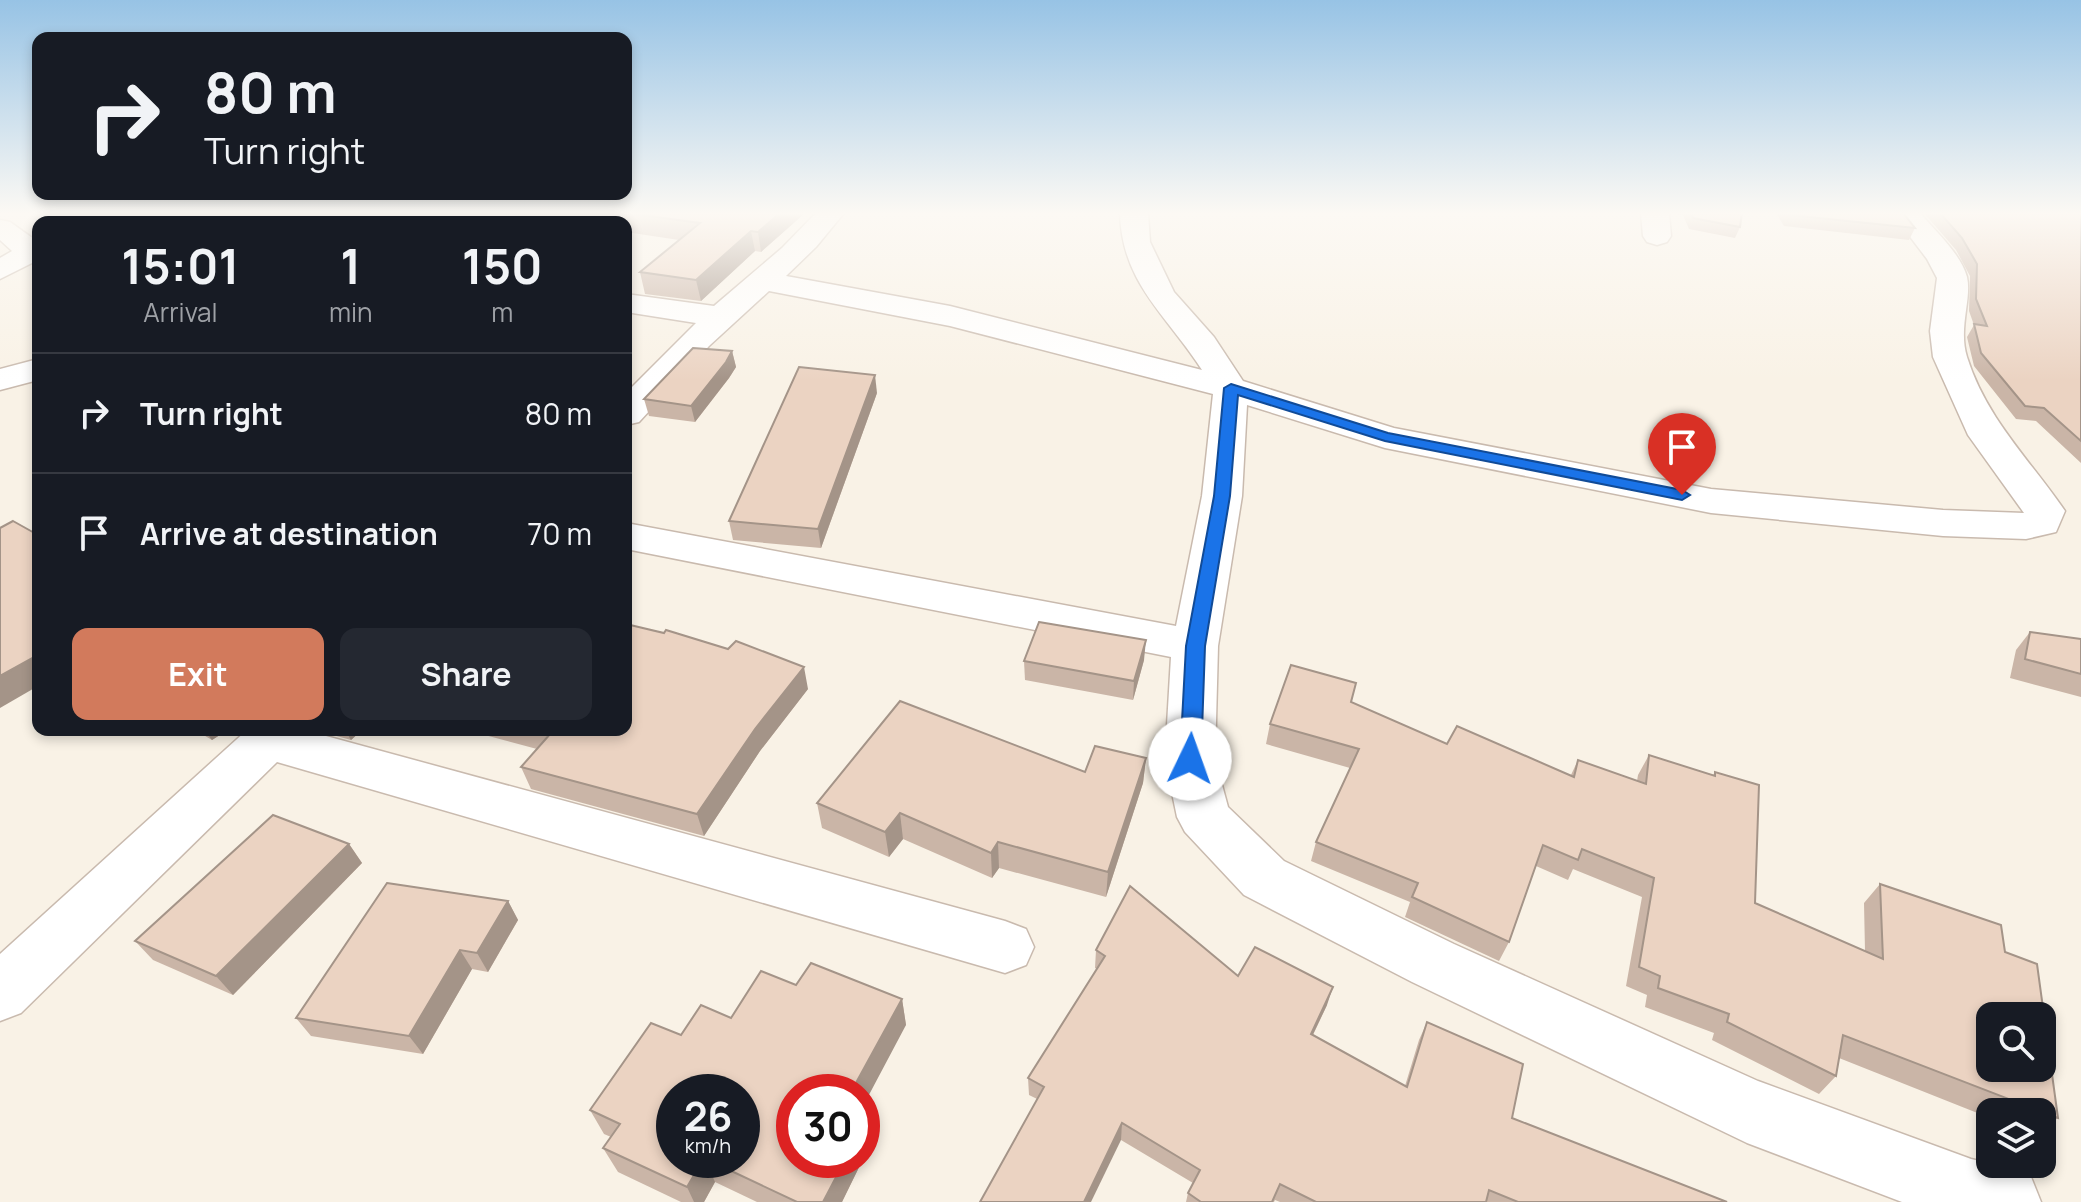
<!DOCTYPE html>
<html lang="en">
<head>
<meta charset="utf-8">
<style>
  :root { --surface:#171b24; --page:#242831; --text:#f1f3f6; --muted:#9ea1a6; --line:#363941; --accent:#d27a5c }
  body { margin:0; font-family:Manrope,sans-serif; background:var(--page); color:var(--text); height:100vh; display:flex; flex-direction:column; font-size:30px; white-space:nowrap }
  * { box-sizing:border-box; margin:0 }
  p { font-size:26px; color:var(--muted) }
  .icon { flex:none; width:44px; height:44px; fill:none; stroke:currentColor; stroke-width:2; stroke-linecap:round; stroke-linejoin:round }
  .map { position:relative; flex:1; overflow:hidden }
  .drawer { position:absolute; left:32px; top:216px; width:600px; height:520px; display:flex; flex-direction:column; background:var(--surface); border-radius:16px; box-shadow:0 4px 12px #0003 }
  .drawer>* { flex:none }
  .hud { position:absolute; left:32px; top:32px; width:600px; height:168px; border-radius:16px; box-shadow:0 4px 12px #0003; background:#171b24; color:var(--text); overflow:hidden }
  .buttons { position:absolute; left:1976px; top:1002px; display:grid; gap:16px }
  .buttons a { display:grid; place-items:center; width:80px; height:80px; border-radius:16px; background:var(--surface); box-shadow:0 4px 12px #0003; font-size:40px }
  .speed { position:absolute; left:656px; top:1074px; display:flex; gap:16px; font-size:40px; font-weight:700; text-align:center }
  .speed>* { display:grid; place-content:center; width:104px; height:104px; border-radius:50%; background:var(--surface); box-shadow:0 4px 12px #0003; line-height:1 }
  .speed small { font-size:20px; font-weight:400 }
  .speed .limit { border:12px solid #d22; background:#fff; color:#111 }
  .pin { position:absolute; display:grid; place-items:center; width:68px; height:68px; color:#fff; margin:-82px -34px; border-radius:50% 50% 50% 0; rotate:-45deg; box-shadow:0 0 8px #0007 }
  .pin .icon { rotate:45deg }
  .me { position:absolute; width:88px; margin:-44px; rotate:3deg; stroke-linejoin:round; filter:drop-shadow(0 0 6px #0008) }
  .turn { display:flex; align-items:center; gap:28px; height:168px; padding:0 40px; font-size:36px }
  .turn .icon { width:104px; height:104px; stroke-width:2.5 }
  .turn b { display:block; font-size:56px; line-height:68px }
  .eta { display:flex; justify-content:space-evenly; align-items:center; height:136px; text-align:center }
  .eta b { font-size:48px; font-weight:700; line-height:56px }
  .primary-button { display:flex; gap:16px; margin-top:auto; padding:16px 40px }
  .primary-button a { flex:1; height:92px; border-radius:16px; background:var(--accent); color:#fff; font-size:32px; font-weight:700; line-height:92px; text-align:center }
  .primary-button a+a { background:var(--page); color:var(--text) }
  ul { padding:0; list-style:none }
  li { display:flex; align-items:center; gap:24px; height:120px; padding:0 40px; border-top:2px solid var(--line) }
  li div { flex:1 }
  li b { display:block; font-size:30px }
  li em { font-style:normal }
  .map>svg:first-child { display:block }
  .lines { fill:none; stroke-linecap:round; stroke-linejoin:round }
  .street-casing { stroke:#c9baae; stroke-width:3 }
  .street { fill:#fff; fill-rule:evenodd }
  .wall { fill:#cab5a7; fill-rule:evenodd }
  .shaded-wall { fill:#a49488 }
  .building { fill:#ebd3c2; stroke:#a49488; stroke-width:2; fill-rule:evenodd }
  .route { fill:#1a73e8; stroke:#114b97; stroke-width:2 }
</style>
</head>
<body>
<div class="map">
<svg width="2081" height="1202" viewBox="0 0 2081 1202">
  <rect width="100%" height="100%" fill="#f9f2e6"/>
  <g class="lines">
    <defs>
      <g id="street">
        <path d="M816,213h28l-28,34 -30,29 164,30 252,64c-35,-55 -80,-86 -82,-157h28l2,29 24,50 40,45 29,44 151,47 317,61 232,21 81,3 -56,-78 -35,-78 -3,-26 7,-53 -10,-19 -35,-46h28c15,18 41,41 47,64 5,22 -9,51 0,80 19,61 63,103 98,154l-9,21 -30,7 -83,-3 -232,-23 -326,-65 -138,-43 -5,91 -24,150 -3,113 13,48 56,54 170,83 304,137 213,78 35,8 25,10 10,25h-139l-155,-59 -335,-161 -168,-87 -59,-63 -8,-15 -12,-58 6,-102 -545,-108v-26l550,103 26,-130 11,-102 -263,-68 -181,-35 -60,55 -70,76 -13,3v-32l70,-70 -70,-11v-18l88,12 68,-58z"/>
        <polygon points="1641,213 1669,213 1671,236 1667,242 1657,245 1647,242 1643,236"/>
        <polygon points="0,220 10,222 38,242 38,260 0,279 0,258 12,251 0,240"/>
        <polygon points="38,359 38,380 0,390 0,369"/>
        <polygon points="247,730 304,730 1005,921 1026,929 1034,947 1026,965 1005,973 277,762 21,1013 0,1021 0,954"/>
      </g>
    </defs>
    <use href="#street" class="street-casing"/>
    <use href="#street" class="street"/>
  </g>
  <g class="wall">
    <polygon points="503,213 805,213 761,252 755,251 701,301 645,294 640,272 679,240 626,232 626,222 558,222 504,214"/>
    <polygon points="1671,213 1742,213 1740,227 1735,238 1689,229 1683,215"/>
    <polygon points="1776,213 1903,213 1915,228 1909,240 1784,226"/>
    <polygon points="1924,213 2081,213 2081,463 2036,421 2016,419 1974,366 1967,337 1974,325 1969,311 1970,276 1956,250"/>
    <polygon points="732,351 736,367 729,378 695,422 649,416 644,399"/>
    <polygon points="877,393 821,548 733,540 729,521"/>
    <polygon points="2030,632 2081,639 2081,697 2010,678 2016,650"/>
    <polygon points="1144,660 1133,700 1025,680 1024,661"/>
    <polygon points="808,689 760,751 704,836 531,789 521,767 537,749 466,730 626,730"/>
    <polygon points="1351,702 1447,744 1571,775 1578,760 1637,781 1638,775 1649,755 1713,775 1715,772 1755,903 1865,951 1864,903 1880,884 2005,952 2058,1118 2042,1130 2042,1112 1990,1112 1990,1118 1839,1058 1836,1076 1819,1094 1712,1040 1714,1033 1645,1007 1647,995 1626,986 1642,897 1573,869 1568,880 1536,866 1509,942 1499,961 1405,917 1410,902 1311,861 1316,842 1350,768 1266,744 1270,724"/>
    <polygon points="195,730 243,730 237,735 226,731 212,740"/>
    <polygon points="315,730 362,730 351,740"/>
    <polygon points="1146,758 1143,783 1106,897 999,868 992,878 903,839 889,857 822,828 817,803 1085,772"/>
    <polygon points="349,844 362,863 233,995 153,960 135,941"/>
    <polygon points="508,901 518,920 488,972 472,969 423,1054 311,1036 296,1018"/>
    <polygon points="1096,950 1238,976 1327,1005 1313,1035 1405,1086 1419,1040 1427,1022 1512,1118 1727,1202 1280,1202 1275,1200 1274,1202 1186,1202 1188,1193 1193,1183 1121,1140 1029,1095 1028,1078 1097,969 1095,968"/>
    <path d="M796,985l106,14 4,26 -112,67 70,65 -22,45h-85l-42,-20 -11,20h-23l-63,-30 -15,-24 8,-11 -7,-3 -14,-24 91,-75 50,-17zM742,1092v68h-68z"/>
  </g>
  <g class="shaded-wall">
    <polygon points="780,213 805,213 761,252 758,232"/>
    <polygon points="751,231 755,251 701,301 696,280"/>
    <polygon points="732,351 736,367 729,378 695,422 691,406"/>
    <polygon points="875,375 877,393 821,548 818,529"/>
    <polygon points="1146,640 1144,660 1133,700 1134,681"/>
    <polygon points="38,655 38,686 0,708 0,676"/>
    <polygon points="804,667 808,689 760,751 704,836 697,814 755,729"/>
    <polygon points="204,730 225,730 226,731 212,740"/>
    <polygon points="234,730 243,730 237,735"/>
    <polygon points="345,730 362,730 351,740"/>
    <polygon points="1146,758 1143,783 1106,897 1108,872"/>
    <polygon points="900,813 903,839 889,857 885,832"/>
    <polygon points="998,842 999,868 992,878 991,853"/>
    <polygon points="349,844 362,863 233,995 216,976"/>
    <polygon points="508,901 518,920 488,972 477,953"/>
    <polygon points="460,950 472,969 423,1054 409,1036"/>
    <polygon points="1333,987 1327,1005 1305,1051 1311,1034"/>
    <polygon points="902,999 906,1025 862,1108 862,1092 851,1092"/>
    <polygon points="1122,1123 1121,1140 1091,1202 1084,1202"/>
    <polygon points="862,1147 864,1157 842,1202 823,1202 845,1160 862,1160"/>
    <polygon points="703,1160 705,1160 715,1182 704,1202 694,1202 687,1187"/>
  </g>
  <g class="building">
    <polygon points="627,213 780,213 758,232 751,231 696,280 640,272 700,223"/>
    <polygon points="1691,213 1742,213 1740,227 1693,218"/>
    <polygon points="1788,213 1903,213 1915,228 1790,215"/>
    <polygon points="1940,213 2081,213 2081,441 2044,408 2025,406 1981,353 1974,324 1987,326 1976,299 1977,264 1962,238"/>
    <polygon points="693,348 732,351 726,362 691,406 644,399"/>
    <polygon points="799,367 875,375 818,529 729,521"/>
    <polygon points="13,521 38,535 38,655 0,676 0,528"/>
    <polygon points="1039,622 1146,640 1134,681 1024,661"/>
    <polygon points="626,624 664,633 666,630 728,649 736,641 804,667 755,729 697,814 521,767 551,733 537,730 626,730"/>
    <polygon points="2030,632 2081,639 2081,674 2025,659"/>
    <path d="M1291,665l65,18 -5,19 96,42 10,-18 117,51 4,-17 68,24 3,-29 66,21v-4l44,13 -4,118 128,56 -3,-75 121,41 4,27 32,12 21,154 -215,-83 -7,41 -109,-54 2,-8 -71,-26 2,-12 -21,-9 15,-89 -72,-29 -4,11 -35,-15 -34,97 -97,-45 6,-14 -102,-41 43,-93 -89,-25zM1990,1016h52v52h-52z"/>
    <polygon points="900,701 1085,772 1095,746 1146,758 1108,872 998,842 991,853 900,813 885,832 817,803"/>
    <polygon points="273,815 349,844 216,976 135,941"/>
    <polygon points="387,883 508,901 477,953 460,950 409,1036 296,1018"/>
    <polygon points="1130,886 1238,976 1255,947 1333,987 1311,1034 1407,1087 1427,1022 1523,1064 1512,1118 1727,1202 1518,1202 1489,1190 1486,1202 1316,1202 1280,1184 1272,1202 1201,1202 1188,1193 1200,1170 1122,1123 1084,1202 980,1202 1044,1087 1028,1078 1105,956 1096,950"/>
    <polygon points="811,963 902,999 851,1092 794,1092 794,1160 845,1160 823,1202 797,1202 708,1160 742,1160 742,1092 674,1092 674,1160 703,1160 687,1187 603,1148 620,1124 590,1110 651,1023 681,1035 701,1005 731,1018 761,971 796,985"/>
  </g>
  <linearGradient id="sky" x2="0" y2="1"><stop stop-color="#97c3e5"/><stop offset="0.56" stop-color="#fcf9f4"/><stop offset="1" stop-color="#fcf9f4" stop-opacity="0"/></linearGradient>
  <rect width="2081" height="381" fill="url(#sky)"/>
  <polygon class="route" points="1231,384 1388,433 1682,490 1690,495 1682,500 1385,441 1238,395 1230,496 1205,646 1201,759 1198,765 1183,765 1180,759 1186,646 1214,496 1224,388"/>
</svg>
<div class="buttons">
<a><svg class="icon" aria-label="search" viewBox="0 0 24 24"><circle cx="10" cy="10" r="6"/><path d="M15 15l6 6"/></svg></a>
<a><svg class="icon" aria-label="layers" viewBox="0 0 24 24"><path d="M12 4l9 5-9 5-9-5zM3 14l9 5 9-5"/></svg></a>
</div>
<div class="speed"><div>26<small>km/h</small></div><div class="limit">30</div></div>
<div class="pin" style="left:1682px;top:495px;background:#d93025"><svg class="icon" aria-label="arrive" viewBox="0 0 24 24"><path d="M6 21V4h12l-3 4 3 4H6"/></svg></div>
<svg class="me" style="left:1190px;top:759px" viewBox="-20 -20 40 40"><circle r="19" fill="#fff"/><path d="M0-13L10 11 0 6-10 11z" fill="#1a73e8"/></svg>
<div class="hud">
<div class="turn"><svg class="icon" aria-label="right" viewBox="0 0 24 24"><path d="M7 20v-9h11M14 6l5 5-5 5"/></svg><div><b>80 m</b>Turn right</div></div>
</div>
<section class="drawer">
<div class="eta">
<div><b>15:01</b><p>Arrival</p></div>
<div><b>1</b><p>min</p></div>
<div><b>150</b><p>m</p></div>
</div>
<ul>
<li><svg class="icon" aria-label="right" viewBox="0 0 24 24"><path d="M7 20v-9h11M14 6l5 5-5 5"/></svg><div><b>Turn right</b></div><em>80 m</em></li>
<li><svg class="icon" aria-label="arrive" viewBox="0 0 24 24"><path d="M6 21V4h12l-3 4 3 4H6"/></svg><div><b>Arrive at destination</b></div><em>70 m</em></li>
</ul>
<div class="primary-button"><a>Exit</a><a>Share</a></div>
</section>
</div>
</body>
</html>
